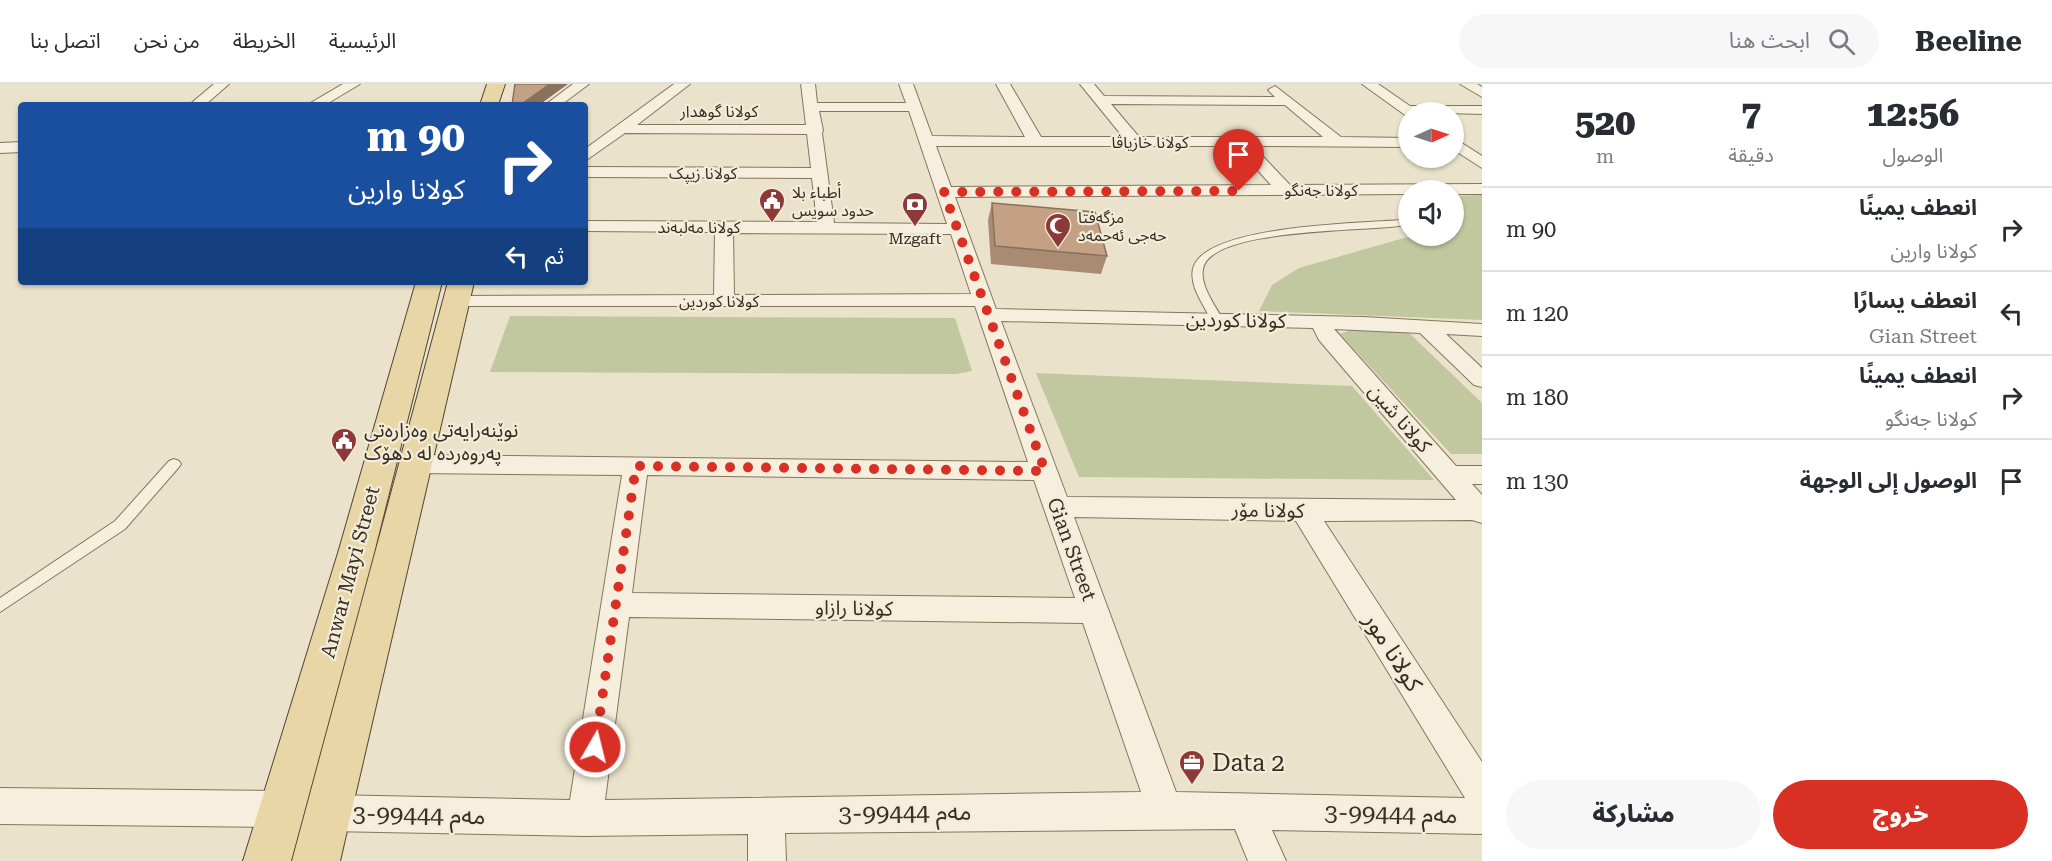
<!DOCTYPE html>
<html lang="ar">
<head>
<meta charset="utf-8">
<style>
  :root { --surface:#fff; --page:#f7f7f7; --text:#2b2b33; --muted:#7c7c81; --line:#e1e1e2; --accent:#d93025 }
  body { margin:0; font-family:"Roboto Serif","Noto Sans Arabic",serif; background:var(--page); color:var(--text); direction:rtl; height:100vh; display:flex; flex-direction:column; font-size:22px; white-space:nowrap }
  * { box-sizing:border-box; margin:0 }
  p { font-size:20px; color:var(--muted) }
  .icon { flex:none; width:33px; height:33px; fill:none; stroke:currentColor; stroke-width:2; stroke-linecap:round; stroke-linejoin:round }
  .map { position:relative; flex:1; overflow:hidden; direction:ltr }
  .drawer { display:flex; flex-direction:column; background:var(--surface); width:570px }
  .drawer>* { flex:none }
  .guide { position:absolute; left:18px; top:18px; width:570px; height:183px; border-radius:6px; box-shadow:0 2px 4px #0004; direction:rtl; background:#1a4fa0; color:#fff; overflow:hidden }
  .needle { width:39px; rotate:87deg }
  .controls { position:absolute; left:1398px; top:18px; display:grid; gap:12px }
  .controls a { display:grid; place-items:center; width:66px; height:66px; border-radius:50%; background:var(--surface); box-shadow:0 2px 4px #0004; font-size:30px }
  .pin { position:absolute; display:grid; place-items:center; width:51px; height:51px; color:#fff; margin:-62px -26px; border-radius:50% 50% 50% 0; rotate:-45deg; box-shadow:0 0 6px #0007 }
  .pin .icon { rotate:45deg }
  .me { position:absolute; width:66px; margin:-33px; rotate:8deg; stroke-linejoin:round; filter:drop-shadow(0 0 4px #0008) }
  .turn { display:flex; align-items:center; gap:21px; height:126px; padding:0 24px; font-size:27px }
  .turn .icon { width:78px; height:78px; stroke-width:2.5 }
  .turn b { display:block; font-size:42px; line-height:51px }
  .then { display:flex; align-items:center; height:57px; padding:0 24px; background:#0003; gap:12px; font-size:22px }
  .eta { display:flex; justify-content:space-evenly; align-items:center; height:102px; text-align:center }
  .eta b { font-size:36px; font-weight:800; line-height:42px }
  .cta { display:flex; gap:12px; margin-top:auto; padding:12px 24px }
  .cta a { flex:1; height:69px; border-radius:36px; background:var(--accent); color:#fff; font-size:24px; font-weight:800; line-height:69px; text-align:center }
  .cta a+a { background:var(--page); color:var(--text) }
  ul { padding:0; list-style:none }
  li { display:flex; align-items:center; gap:18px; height:84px; padding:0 24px; border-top:2px solid var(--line) }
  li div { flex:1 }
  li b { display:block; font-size:22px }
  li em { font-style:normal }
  header { display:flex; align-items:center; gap:36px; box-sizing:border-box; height:84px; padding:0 30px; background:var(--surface); border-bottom:2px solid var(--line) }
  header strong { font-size:28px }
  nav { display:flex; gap:33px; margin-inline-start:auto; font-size:21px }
  .search { width:420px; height:54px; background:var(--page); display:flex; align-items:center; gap:15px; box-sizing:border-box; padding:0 21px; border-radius:33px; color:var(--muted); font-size:22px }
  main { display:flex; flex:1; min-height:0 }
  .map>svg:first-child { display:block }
  .green { fill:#c1c79f }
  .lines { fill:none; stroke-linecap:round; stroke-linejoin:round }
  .lane-casing { stroke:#857560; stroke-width:2 }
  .street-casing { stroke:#857560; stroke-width:2 }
  .primary-casing { stroke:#534434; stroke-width:2 }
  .lane { fill:#f6efdd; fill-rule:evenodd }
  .street { fill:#f6efdd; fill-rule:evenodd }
  .primary { fill:#e8d6a7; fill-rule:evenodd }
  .wall { fill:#a98a72 }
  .shaded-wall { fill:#89715c }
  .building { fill:#c4a184; stroke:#89715c; stroke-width:1.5 }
  .route { stroke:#d93025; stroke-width:10; stroke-dasharray:0 18 }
  .labels { text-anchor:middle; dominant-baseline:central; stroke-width:4.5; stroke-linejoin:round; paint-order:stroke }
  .far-street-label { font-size:16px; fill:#372d22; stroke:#f2ecd9 }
  .far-poi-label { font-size:16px; fill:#372d22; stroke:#f2ecd9; text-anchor:start }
  .street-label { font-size:20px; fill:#372d22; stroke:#f2ecd9 }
  .poi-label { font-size:20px; fill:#372d22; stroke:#f2ecd9; text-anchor:start }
  .near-street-label { font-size:24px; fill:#372d22; stroke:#f2ecd9 }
  .near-poi-label { font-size:24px; fill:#372d22; stroke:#f2ecd9; text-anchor:start }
</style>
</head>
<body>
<header>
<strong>Beeline</strong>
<div class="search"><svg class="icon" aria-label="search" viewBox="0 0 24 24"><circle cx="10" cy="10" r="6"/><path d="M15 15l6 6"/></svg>ابحث هنا</div>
<nav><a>الرئيسية</a><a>الخريطة</a><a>من نحن</a><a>اتصل بنا</a></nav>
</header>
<main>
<section class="drawer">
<div class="eta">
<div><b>12:56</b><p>الوصول</p></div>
<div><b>7</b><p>دقيقة</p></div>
<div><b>520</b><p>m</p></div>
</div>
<ul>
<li><svg class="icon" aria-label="right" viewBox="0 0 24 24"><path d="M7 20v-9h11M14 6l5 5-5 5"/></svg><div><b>انعطف يمينًا</b><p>کولانا وارین</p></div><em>90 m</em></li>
<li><svg class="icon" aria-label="left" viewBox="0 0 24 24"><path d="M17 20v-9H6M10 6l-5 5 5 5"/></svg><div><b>انعطف يسارًا</b><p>Gian Street</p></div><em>120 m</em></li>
<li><svg class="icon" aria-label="right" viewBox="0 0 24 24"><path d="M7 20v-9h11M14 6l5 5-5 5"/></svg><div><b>انعطف يمينًا</b><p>کولانا جەنگو</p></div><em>180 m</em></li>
<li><svg class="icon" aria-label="arrive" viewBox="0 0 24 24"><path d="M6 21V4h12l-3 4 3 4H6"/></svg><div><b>الوصول إلى الوجهة</b></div><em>130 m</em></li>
</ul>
<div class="cta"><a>خروج</a><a>مشاركة</a></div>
</section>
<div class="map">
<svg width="1482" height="777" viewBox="0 0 1482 777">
  <rect width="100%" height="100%" fill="#eae2ca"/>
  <g class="green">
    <polygon points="1482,111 1482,236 1259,227 1272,201 1299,184 1411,152 1454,152 1454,112"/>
    <polygon points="510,232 955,234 972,287 956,290 490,288"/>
    <polygon points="1405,245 1482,319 1482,370 1451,370 1340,250 1351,246"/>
    <polygon points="1036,289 1352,302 1434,396 1079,393"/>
  </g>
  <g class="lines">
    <defs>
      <g id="lane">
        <path d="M1402,136l3,1v4c-34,7 -195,2 -202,44 -3,17 12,36 20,51l-2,2 -4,1 -6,-3c-7,-15 -22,-34 -18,-51 9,-44 171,-46 209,-49z"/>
        <polygon points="174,375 179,377 181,380 179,383 125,445 0,528 0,514 115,437 169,377"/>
      </g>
      <g id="street">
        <polygon points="214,0 229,0 205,21 189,21"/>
        <polygon points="343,0 360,0 325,21 307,21"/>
        <polygon points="573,0 589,0 561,21 545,21"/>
        <path d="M674,0h16l-53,41h169l-5,-41h14l2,19h89l-7,-19h14l19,52 93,1 -29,-53h14l31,53h82l-43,-53h14l10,12 171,1 -7,-7 7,-4 66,51 67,1v9l-155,-1 37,39 192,-1v10h-28v-4h-46v4l-453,3 41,112 368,8 118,7v12l-36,-2 36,34v19l-8,-2 -54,-52 -86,-4 122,137h26v18h-10l10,11v28l-10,-3 -148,1 158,241v72l-210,-4 14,31h-38l-13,-32 -450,4 1,28h-38v-27l-163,2 -256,-5 -13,-5 -5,-13 5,-13 13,-5 241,5 52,-325 -207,-2 -9,-3 -4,-6 4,-6 9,-3 613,7 -53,-156h-527l-3,-4 3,-4 7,-2 259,-1 1,-63 -130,-1v-10l232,1 -5,-44 -227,-1v-10l226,1 -4,-34 -182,-1 -40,28v-12zM1111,20l174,1 38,32h-184zM819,27h90l38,113 -113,-1 -12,-90 1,-3zM936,62h300l35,39 -320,2zM733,149l218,1 20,60 -237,1zM1001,237l312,7 6,12 137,160 -389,-3zM647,391l387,5 41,118 -443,-5zM1074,433l222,4 169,277 -289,-6zM629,533l454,6 58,169 -536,8z"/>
        <polygon points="1362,0 1378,0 1410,22 1482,22 1482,30 1408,28 1408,32 1405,31"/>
        <polygon points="1460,0 1477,0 1482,3 1482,13"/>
        <polygon points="1454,54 1482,72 1482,84 1454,66"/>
        <polygon points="21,58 21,68 0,69 0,59"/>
        <polygon points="0,704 284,707 297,712 302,725 297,738 284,743 0,740"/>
      </g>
      <g id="primary">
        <polygon points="487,0 505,0 498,21 480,21"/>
        <polygon points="416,198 442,198 374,469 291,777 243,777 338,469"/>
        <polygon points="448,198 474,198 340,777 292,777"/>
      </g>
    </defs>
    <use href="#lane" class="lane-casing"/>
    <use href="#street" class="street-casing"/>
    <use href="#primary" class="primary-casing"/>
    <use href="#lane" class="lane"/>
    <use href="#street" class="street"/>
    <use href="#primary" class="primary"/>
  </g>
  <polygon class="wall" points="992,119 1107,172 1101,190 991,180 988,136"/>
  <polygon class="shaded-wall" points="550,0 568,0 539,21 520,21"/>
  <g class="building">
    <polygon points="515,0 550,0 520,21 512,21"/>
    <polygon points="992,119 1095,128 1107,172 995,162"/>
  </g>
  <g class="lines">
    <polyline class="route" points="595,663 636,382 1045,387 944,108 1239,107"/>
  </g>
  <defs>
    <symbol id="civic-pin" viewBox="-11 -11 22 30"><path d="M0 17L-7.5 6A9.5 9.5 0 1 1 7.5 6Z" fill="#8d3937" stroke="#f2ecd9"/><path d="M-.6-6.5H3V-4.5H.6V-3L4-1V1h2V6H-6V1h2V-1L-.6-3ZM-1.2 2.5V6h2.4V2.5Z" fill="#fff"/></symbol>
    <symbol id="bank-pin" viewBox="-11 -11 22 30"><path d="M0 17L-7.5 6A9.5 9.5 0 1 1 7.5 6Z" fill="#8d3937" stroke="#f2ecd9"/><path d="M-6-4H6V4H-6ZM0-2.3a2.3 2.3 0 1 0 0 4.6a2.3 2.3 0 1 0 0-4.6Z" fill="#fff"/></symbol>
    <symbol id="mosque-pin" viewBox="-11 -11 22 30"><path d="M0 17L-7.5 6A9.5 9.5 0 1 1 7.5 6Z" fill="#8d3937" stroke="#f2ecd9"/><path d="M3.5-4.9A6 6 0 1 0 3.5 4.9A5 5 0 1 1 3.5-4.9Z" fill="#fff"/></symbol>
    <symbol id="office-pin" viewBox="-11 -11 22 30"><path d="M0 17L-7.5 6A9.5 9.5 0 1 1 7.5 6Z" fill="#8d3937" stroke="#f2ecd9"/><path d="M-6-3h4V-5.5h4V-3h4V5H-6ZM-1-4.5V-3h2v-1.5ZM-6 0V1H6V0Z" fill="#fff"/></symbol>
  </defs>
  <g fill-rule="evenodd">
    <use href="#civic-pin" x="757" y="102" width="30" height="40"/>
    <use href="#bank-pin" x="900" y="106" width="30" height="40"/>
    <use href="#mosque-pin" x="1043" y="127" width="30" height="40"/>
    <use href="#civic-pin" x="329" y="342" width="30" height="40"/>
    <use href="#office-pin" x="1177" y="664" width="30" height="40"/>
  </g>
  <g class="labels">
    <g class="far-street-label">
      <text x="719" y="27">کولانا گوهدار</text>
      <text x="1150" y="58">کولانا خازیاڤا</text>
      <text x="703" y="89">کولانا زیپک</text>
      <text x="1321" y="106">کولانا جەنگو</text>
      <text x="699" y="143">کولانا مەلبەند</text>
      <text x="719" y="217">کولانا کوردین</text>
    </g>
    <g class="far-poi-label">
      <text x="792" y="108">أطباء بلا<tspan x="792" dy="18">حدود سويس</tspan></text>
      <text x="1078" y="133">مزگەفتا<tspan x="1078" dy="18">حەجی ئەحمەد</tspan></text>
      <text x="915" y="154" text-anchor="middle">Mzgaft</text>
    </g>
    <g class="street-label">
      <text transform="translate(1236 236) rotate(1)">کولانا کوردین</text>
      <text transform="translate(1400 334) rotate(49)">کولانا شین</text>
      <text transform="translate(1268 426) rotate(1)">کولانا مۆر</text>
      <text transform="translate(1072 465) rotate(70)">Gian Street</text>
      <text transform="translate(350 488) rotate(-75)">Anwar Mayi Street</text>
      <text transform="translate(854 524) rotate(1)">کولانا رازاو</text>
    </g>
    <g class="poi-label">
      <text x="364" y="346">نوێنەرایەتی وەزارەتی<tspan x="364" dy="23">پەروەردە لە دهۆک</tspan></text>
    </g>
    <g class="near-street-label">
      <text transform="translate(1393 568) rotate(58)">کولانا مور</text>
      <text transform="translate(905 729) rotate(-1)">مەم 99444-3</text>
      <text transform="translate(1391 730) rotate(1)">مەم 99444-3</text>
      <text transform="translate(419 731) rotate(1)">مەم 99444-3</text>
    </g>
    <g class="near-poi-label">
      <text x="1212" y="679">Data 2</text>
    </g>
  </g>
</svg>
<div class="controls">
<a><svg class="needle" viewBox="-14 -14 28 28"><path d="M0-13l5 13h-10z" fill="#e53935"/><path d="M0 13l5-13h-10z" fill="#7c7c81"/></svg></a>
<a><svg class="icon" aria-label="sound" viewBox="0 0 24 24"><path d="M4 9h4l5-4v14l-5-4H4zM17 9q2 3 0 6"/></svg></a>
</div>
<div class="pin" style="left:1239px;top:107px;background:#d93025"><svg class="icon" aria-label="arrive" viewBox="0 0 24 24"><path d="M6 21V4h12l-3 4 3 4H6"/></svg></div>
<svg class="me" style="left:595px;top:663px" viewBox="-20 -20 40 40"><circle r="17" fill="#d93025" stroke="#fff" stroke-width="3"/><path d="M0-11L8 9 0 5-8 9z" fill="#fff"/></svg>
<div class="guide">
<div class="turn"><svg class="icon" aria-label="right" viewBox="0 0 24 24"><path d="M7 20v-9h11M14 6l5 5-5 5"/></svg><div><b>90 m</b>کولانا وارین</div></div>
<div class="then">ثم<svg class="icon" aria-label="left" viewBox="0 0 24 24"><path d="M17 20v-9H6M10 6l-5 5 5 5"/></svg></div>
</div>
</div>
</main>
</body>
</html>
